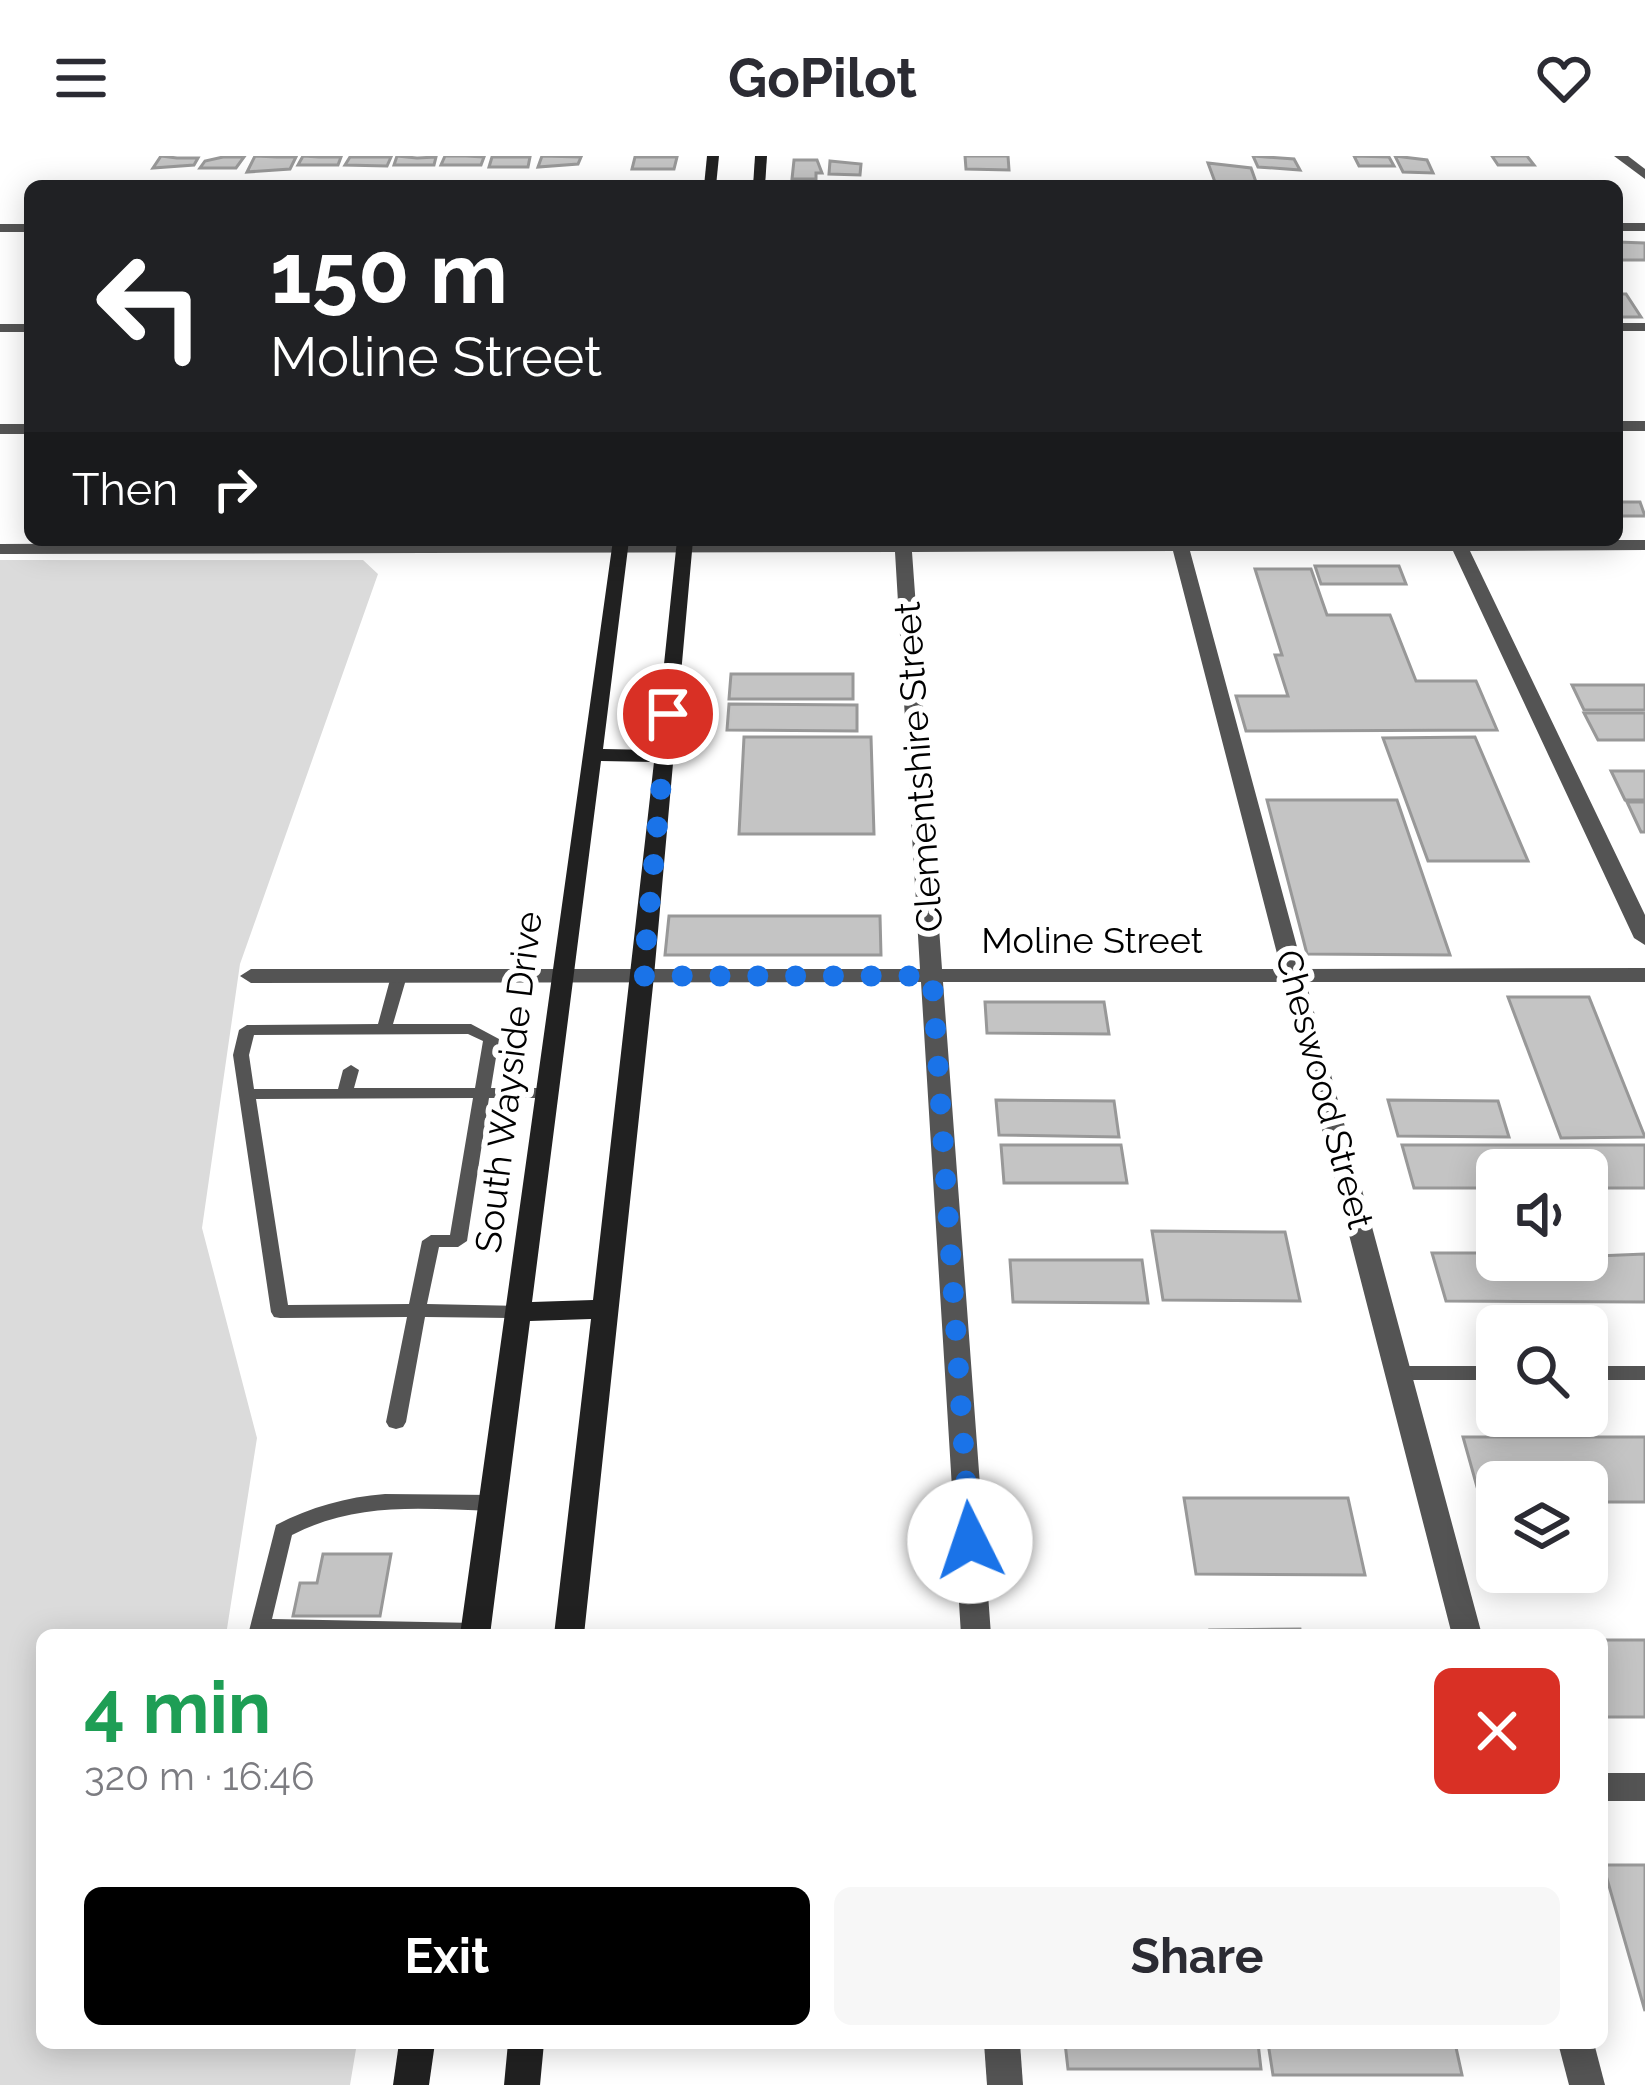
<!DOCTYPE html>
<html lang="en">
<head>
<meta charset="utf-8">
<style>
  :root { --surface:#fff; --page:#f7f7f7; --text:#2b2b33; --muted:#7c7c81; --accent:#000 }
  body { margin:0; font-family:Raleway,sans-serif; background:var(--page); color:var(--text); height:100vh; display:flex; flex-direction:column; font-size:45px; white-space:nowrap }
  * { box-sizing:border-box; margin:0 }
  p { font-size:39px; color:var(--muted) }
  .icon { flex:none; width:66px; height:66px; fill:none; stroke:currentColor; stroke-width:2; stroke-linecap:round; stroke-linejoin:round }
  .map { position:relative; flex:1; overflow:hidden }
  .drawer { position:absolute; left:36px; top:1473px; width:1572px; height:420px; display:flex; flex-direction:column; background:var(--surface); border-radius:18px; box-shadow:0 6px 30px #0003 }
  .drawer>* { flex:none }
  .top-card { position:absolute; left:24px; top:24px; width:1599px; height:366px; border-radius:18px; box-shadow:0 6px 30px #0003; background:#202124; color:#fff; overflow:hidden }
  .buttons { position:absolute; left:1476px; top:993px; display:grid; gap:24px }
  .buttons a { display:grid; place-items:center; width:132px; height:132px; border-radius:18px; background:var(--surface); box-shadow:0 6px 30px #0003; font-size:60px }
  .pin { position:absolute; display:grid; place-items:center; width:102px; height:102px; color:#fff; margin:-51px; border:6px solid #fff; border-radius:50%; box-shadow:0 3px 12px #0007 }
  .me { position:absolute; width:132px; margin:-66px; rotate:356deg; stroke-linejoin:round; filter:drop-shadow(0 0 9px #0008) }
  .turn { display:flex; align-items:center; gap:42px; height:252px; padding:0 48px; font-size:54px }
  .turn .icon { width:156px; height:156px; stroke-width:2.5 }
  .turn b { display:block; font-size:84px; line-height:102px }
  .then { display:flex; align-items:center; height:114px; padding:0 48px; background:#0003; gap:24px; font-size:45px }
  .round { display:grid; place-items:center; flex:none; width:126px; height:126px; border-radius:18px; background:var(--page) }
  .headline { display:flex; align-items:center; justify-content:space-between; height:204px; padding:0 48px }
  h1 { font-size:72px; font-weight:700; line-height:90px; color:#1e9e55 }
  .action { display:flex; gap:24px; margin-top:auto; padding:24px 48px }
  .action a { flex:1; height:138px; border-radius:18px; background:var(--accent); color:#fff; font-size:48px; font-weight:700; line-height:138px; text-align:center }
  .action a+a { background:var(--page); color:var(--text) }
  header { display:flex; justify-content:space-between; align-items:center; height:156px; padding:0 48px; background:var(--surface); font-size:54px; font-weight:700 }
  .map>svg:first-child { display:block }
  .green { fill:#dbdbdb }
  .building { fill:#c4c4c4; stroke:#989898; stroke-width:3 }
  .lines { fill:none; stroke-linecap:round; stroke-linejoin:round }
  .lane { fill:#545454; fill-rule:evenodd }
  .street { fill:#545454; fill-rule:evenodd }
  .secondary { fill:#212121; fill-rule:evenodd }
  .route { stroke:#1a73e8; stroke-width:21; stroke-dasharray:0 37.8 }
  .labels { text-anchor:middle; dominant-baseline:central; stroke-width:12; stroke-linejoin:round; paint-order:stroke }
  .street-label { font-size:36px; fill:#000; stroke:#fff }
</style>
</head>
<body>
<header><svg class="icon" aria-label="menu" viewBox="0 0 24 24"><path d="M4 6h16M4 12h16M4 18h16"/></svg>GoPilot<svg class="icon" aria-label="heart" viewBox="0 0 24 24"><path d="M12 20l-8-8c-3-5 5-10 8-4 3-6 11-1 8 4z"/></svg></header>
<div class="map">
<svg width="1645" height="1929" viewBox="0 0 1645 1929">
  <rect width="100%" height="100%" fill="#fff"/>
  <polygon class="green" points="0,404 363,404 378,418 240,808 202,1072 257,1282 226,1479 42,1479 42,1887 357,1887 350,1929 0,1929"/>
  <g class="building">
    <polygon points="161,0 177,2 198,2 194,9 153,12"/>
    <polygon points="255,0 277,1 296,1 290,13 247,16"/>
    <polygon points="303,0 319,1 341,1 338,9 298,9"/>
    <polygon points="397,0 417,2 436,1 434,9 394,9"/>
    <polygon points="445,0 466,0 484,1 481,9 441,9"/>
    <polygon points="542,0 581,1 578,8 538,11"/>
    <polygon points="965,0 1008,0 1009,14 966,13"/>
    <polygon points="1253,0 1294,3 1300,14 1258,11"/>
    <polygon points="1354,0 1389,1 1394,10 1359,10"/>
    <polygon points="1395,0 1427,4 1433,17 1403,16"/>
    <polygon points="1492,0 1527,0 1534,9 1498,9"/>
    <polygon points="223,1 244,1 236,12 200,12 205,5"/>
    <polygon points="350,1 391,1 387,10 345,9"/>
    <polygon points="492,1 530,1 528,11 489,11"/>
    <polygon points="635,1 677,1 674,13 632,13"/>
    <polygon points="794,4 817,4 822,17 816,17 816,23 792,23"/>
    <polygon points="830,5 861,8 860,19 829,18"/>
    <polygon points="1208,7 1251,12 1256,26 1215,26"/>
    <polygon points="1617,86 1645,87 1645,104 1617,104"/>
    <polygon points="1617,138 1626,138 1641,161 1617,161"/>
    <polygon points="1617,346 1640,346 1645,360 1617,360"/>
    <polygon points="1315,410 1399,410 1406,428 1321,428"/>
    <polygon points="1255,413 1311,413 1327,459 1390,459 1416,525 1476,525 1497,574 1246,575 1236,540 1288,540 1275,499 1282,499"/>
    <polygon points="731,518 853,518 853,543 729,543"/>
    <polygon points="1572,529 1645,529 1645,554 1584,554"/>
    <polygon points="729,548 857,549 857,575 727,574"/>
    <polygon points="1584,557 1645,557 1645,584 1598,584"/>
    <polygon points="744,581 871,581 874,678 739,678"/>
    <polygon points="1475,581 1528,705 1428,705 1383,582"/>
    <polygon points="1611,615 1645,615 1645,644 1625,644"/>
    <polygon points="1267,644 1397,644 1450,799 1307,798"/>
    <polygon points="1627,646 1645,646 1645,676 1641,676"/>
    <polygon points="669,760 880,760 881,799 665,799"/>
    <polygon points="1508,841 1589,841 1645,981 1561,982"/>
    <polygon points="985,846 1104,846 1109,878 987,877"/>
    <polygon points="996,944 1114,945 1119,981 999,979"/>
    <polygon points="1388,944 1498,945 1509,981 1398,980"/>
    <polygon points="1001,989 1121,989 1127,1027 1004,1027"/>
    <polygon points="1402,989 1645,989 1645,1032 1587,1032 1587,1014 1497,1014 1497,1032 1414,1032"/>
    <polygon points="1152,1075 1285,1076 1300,1145 1163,1144"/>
    <polygon points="1432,1097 1497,1097 1497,1104 1645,1098 1645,1146 1446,1145"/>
    <polygon points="1010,1104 1142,1104 1148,1147 1013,1146"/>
    <polygon points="1463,1281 1645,1281 1645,1346 1587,1346 1587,1326 1497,1326 1497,1346 1481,1345"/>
    <polygon points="1184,1342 1348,1342 1365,1419 1196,1418"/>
    <polygon points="323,1398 391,1398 380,1460 293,1460 300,1427 317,1427"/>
    <polygon points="1300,1473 1301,1479 1211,1479 1210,1474"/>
    <rect x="1602" y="1484" width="43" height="77"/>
    <polygon points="1603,1709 1645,1709 1645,1855"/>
    <polygon points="1065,1887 1258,1887 1261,1913 1068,1913"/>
    <polygon points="1268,1887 1455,1887 1462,1919 1273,1919"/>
  </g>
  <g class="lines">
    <g class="lane">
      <path d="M399,815l8,5 -14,48h78l28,15 -8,49h58l8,5 -8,5h-60l-22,143 -9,6h-19l-12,57 94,2 6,1 3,5 -3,5 -6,1 -96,-1 -19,105 -3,5 -7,2 -7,-2 -3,-5 21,-105 -127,1 -6,-1 -3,-5 -38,-257 6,-25 8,-5 131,-1 13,-48zM468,878l15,7 -8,47h-121l5,-18 -8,-5 -8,5 -5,19h-84l-5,-34 5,-20zM473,942l-23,137h-19l-9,6 -13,63 -121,1 -32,-206z"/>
      <polygon points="1399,1210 1497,1210 1497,1224 1399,1224 1392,1222 1390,1217 1392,1212"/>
      <rect x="1587" y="1210" width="58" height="14"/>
      <path d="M385,1338l109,1 7,3 3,5 -3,5 -7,3c-72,-2 -136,-10 -202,24l-20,84 204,4 7,2 3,6 -2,4h-236l28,-110c35,-18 70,-28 109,-31z"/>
    </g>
    <g class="street">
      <polygon points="1614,0 1628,0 1645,13 1645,23"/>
      <rect x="1617" y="67" width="28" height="8"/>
      <rect x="0" y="68" width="30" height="8"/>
      <rect x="1617" y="167" width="28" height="8"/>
      <rect x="0" y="168" width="30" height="8"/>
      <rect x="1617" y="265" width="28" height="10"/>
      <rect x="0" y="268" width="30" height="10"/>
      <path d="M903,384h742v10l-175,1 175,364v30l-11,-7 -181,-387h-263l113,418 342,-1v14h-339l176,653h-30l-168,-653h-341l48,653h-30l-40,-653 -670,1 -11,-7 11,-7h669l-25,-417 -895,2v-10zM1173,395l108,418h-339l-30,-417z"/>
      <rect x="1602" y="1617" width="43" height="28"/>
      <polygon points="984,1887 1020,1887 1023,1929 987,1929"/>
      <polygon points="1558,1887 1594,1887 1605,1929 1569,1929"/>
    </g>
    <g class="secondary">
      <polygon points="707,0 719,0 716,30 704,30"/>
      <polygon points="755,0 767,0 765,30 753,30"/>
      <path d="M613,384h16l-26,209 52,1 22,-210h16l-39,436 -70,659h-30l37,-316 -61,2 -40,314h-30zM601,605l53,1 -61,538 -61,2z"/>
      <polygon points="399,1887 435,1887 429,1929 393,1929"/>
      <polygon points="508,1887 544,1887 540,1929 504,1929"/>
    </g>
  </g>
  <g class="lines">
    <polyline class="route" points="668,558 643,820 932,820 970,1385"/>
  </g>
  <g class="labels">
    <g class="street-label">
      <text transform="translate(918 611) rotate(-94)">Clementshire Street</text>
      <text x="1092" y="784">Moline Street</text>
      <text transform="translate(508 926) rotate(-83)">South Wayside Drive</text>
      <text transform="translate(1325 933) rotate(75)">Cheswood Street</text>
    </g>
  </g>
</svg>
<div class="buttons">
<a><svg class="icon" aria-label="sound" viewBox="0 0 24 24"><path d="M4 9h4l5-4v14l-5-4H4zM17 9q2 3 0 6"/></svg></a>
<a><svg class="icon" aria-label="search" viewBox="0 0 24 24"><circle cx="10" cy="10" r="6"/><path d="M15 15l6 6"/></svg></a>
<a><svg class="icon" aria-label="layers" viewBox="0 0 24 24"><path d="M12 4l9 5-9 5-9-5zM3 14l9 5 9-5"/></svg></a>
</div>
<div class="pin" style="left:668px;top:558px;background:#d93025"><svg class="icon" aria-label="arrive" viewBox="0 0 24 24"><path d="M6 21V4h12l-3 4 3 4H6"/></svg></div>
<svg class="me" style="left:970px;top:1385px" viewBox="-20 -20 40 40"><circle r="19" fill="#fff"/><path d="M0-13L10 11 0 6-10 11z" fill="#1a73e8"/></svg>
<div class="top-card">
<div class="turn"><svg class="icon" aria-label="left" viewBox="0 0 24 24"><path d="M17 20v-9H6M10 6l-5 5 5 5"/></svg><div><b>150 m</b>Moline Street</div></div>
<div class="then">Then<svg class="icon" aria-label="right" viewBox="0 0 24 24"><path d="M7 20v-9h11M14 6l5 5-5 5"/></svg></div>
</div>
<section class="drawer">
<div class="headline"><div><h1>4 min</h1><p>320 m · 16:46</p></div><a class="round" style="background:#d93025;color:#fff"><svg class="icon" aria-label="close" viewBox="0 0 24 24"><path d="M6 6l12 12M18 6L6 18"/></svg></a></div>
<div class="action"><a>Exit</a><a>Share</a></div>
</section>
</div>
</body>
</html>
